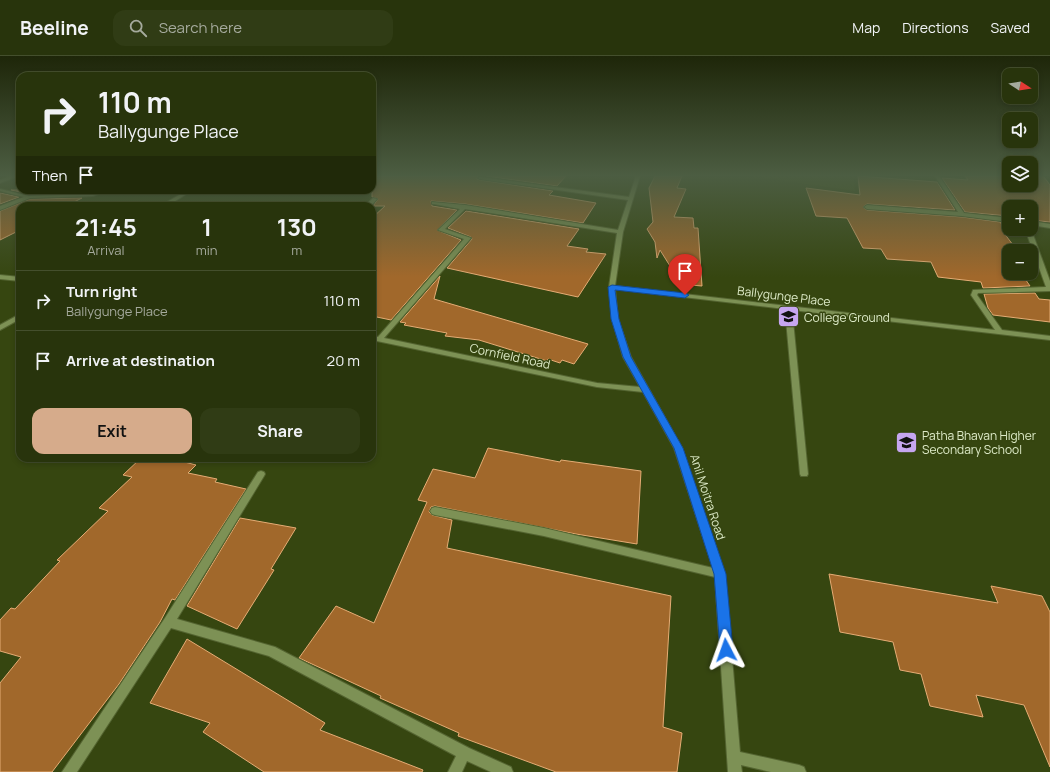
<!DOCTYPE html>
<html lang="en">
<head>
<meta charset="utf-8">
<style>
  :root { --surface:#28340c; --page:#303c15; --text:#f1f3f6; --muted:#a5aa9d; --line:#444f2d; --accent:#d6ab8b }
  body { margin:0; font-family:Manrope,sans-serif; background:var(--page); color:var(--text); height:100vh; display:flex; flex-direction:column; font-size:15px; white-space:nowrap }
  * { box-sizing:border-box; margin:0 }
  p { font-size:13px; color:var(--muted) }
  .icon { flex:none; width:22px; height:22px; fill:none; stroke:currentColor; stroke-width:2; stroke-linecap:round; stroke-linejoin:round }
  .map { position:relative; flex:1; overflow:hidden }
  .sheet { position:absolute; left:16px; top:146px; width:360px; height:260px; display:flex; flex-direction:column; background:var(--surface); border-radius:12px; box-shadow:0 2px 6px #0003,0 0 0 1px var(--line) }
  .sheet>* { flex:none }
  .banner { position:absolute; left:16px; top:16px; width:360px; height:122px; border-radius:12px; box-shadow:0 2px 6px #0003,0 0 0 1px var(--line); background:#28340c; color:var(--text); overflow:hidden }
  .needle { width:26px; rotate:102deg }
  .controls { position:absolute; left:1002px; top:12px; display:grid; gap:8px }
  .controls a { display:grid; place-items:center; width:36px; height:36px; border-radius:8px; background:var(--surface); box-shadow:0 2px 6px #0003,0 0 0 1px var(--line); font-size:20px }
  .pin { position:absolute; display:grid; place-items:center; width:34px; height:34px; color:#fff; margin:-41px -17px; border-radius:50% 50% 50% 0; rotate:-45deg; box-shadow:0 0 4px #0007 }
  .pin .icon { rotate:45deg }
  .me { position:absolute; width:44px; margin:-22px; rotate:356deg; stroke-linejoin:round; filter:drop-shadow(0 0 3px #0008) }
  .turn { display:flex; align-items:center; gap:14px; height:84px; padding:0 16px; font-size:18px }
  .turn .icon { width:52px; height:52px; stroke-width:2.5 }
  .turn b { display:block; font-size:28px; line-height:34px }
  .then { display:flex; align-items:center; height:38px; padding:0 16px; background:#0003; gap:8px; font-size:15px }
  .eta { display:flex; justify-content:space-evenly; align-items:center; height:68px; text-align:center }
  .eta b { font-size:24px; font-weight:700; line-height:28px }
  .primary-button { display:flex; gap:8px; margin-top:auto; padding:8px 16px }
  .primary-button a { flex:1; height:46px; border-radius:12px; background:var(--accent); color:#111; font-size:16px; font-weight:700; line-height:46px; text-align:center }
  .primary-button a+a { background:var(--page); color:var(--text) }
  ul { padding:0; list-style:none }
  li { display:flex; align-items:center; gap:12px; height:60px; padding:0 16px; border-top:1px solid var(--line) }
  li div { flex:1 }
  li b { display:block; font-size:15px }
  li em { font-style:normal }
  header { display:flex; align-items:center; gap:24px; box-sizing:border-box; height:56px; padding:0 20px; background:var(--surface); border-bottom:1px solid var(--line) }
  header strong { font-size:19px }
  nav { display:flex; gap:22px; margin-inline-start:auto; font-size:14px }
  .search { width:280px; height:36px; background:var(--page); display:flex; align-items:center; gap:10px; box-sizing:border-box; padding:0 14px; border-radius:12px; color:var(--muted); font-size:15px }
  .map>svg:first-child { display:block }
  .built { fill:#3f5014 }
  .building { fill:#a1682b; stroke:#e5ac75 }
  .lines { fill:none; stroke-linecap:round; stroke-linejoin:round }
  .minor-casing { stroke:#546431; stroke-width:2 }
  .minor { fill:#7d9155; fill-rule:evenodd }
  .route { fill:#1a73e8; stroke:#114b97 }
  .labels { text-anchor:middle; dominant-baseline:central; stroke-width:3; stroke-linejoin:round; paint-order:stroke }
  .street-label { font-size:12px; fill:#ddeac7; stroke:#364610 }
  .poi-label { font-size:12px; fill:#ddeac7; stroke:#364610; text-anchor:start }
</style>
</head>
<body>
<header>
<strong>Beeline</strong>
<div class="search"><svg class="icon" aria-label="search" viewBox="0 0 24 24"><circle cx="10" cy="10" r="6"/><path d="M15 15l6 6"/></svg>Search here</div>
<nav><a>Map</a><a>Directions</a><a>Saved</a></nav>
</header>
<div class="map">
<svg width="1050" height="716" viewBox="0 0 1050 716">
  <rect width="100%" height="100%" fill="#364610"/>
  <polygon class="built" points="752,120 854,120 855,135"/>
  <g class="building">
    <polygon points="372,120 478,120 477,123 480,124 553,135 549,139 596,147 583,167 465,148 431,145 432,150 457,154 437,174 461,184 391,264 372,260 372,162 385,150 373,150 378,143 372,141"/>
    <polygon points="486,120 566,120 557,130"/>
    <polygon points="655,120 682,120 677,132 686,133 674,161 693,162 694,172 698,172 702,230 679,228 678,219 675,218 660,194 657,202 655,186 647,173 653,166 649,132"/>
    <polygon points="858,120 937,126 955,154 867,148 863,151 867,154 962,161 1000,166 1008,177 1004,177 1016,193 1003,192 1009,200 1009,217 1021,217 1030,230 983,232 981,226 938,221 931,206 887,203 881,193 863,192 847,162 816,160 806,132 860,139"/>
    <polygon points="965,120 1009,120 1009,129 1031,129 1031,120 1044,121 1050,129 1050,166 1031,164 1031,151 1009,151 1009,160 965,156 942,122 968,124"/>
    <polygon points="11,134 98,134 92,137 29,138"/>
    <polygon points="0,137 19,141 0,148"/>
    <polygon points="82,142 66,150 20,150 20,174 0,184 0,155 30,143"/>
    <polygon points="466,155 579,173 567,190 588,193 586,196 606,198 578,241 447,212 472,183 471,181 448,172"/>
    <polygon points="440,220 434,243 588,288 574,308 562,304 560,307 548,303 547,305 479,284 445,280 447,277 404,269 406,267 400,266"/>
    <polygon points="1035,237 1039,243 1050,244 1050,266 993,259 988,252 984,238"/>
    <polygon points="488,392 560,406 561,404 641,415 637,488 576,478 435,450 431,451 429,456 432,459 452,464 447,492 671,540 663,671 682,677 677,716 556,716 458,680 459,677 380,642 381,640 299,602 336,550 374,567 427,446 418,444 433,413 475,422"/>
    <polygon points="141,402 169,402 196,409 188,417 217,423 215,426 246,433 175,544 172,543 160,566 119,628 52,716 0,716 0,627 21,601 0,595 0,564 11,552 15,553 60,505 57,504 108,455 99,452 132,421 123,419"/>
    <polygon points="240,462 296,472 271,513 274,514 237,573 187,550"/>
    <polygon points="829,518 998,547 991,530 1042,540 1050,556 1050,711 1024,649 976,639 983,661 930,650 921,618 900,614 893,586 840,576"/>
    <polygon points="187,583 325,667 320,674 423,714 422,716 264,716 203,676 210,667 150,647"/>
  </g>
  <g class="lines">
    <defs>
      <g id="minor">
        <polygon points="11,120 18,120 0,127 0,124"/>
        <path d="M636,120h4l-17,56 -8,54 380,44 -24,-35 2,-5 73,-3 -21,-58h6l19,52v10l-72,2 -1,2 25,35 48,6v4l-258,-30 16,164 -1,2h-6l-1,-2 -15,-165 -170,-20 3,30 13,38 51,91 43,126 15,178 59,13 5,2 2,5h-35l-30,-7 1,7h-14l-13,-195 -171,-41 -109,-21 -3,-1 -2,-3 2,-3 3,-1 109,21 169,40 -39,-120 -31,-56 -46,-5 -225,-47v-4l6,1 86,-98 -26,-9 22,-21 -26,-5h-2v-2l33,3 153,25 10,-30 -148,-21 -2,-1 2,-1 149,20zM465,153l152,24 -8,54 3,32 11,38 17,30 -43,-4 -213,-45 87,-100 -26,-9z"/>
        <polygon points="935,120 939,120 964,157 1009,162 1009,166 962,160 867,153 864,151 867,149 958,156"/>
        <polygon points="0,133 29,140 92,138 102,134 108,134 93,140 30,142 0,154 0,150 24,141 0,135"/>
        <polygon points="188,134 193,134 167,150 160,150"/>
        <polygon points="373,142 377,143 371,150 365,150"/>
        <polygon points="1031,165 1050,168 1050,172 1031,169"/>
        <polygon points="0,219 20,221 20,225 0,223"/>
        <polygon points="20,258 20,263 0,274 0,269"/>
        <polygon points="261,415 264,416 265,418 264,420 177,563 275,591 469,692 511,711 513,716 491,716 467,705 462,716 448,716 456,700 269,600 171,572 77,716 62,716 165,562 258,416"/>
      </g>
    </defs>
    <use href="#minor" class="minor-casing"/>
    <use href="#minor" class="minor"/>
  </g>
  <linearGradient id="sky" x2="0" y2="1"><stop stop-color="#1e2609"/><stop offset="0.54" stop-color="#4c5d42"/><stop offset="1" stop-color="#4c5d42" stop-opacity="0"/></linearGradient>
  <rect width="1050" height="221" fill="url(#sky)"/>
  <polygon class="route" points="612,229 685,237 689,239 685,242 615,234 619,263 631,301 683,392 726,518 733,594 731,599 726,601 722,599 720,594 714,518 674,392 623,301 611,263 608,231"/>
  <defs>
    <symbol id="university-square" viewBox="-11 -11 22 22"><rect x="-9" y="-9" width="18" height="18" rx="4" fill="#c6a6f0" stroke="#364610"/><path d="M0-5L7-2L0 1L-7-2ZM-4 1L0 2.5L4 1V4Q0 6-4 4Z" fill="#111"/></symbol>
    <symbol id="school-square" viewBox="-11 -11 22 22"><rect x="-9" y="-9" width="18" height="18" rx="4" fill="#c6a6f0" stroke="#364610"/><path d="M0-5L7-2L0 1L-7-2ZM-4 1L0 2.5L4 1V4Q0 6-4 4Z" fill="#111"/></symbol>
  </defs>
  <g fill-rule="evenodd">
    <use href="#university-square" x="776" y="248" width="25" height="25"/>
    <use href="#school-square" x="894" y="374" width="25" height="25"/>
  </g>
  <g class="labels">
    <g class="street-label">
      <text transform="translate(784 240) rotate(7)">Ballygunge Place</text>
      <text transform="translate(510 300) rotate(12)">Cornfield Road</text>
      <text transform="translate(708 441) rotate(72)">Anil Moitra Road</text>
    </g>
    <g class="poi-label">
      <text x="804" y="261">College Ground</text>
      <text x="922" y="379">Patha Bhavan Higher<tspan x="922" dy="14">Secondary School</tspan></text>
    </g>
  </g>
</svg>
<div class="controls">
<a><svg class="needle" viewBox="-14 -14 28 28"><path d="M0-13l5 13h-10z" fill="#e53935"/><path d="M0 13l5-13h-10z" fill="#a5aa9d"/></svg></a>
<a><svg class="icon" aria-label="sound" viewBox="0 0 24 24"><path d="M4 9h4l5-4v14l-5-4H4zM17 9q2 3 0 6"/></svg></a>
<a><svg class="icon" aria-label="layers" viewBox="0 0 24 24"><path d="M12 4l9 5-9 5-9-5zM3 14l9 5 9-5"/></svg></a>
<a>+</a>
<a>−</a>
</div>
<div class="pin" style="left:685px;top:239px;background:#d93025"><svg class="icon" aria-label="arrive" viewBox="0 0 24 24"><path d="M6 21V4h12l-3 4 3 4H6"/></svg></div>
<svg class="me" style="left:726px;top:594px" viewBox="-20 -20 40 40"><path d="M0-17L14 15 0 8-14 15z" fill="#1a73e8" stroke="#fff" stroke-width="4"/></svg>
<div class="banner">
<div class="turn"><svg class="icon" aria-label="right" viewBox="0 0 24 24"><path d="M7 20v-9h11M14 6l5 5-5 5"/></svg><div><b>110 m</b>Ballygunge Place</div></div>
<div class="then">Then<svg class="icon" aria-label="arrive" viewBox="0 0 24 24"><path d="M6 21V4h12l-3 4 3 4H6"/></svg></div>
</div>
<section class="sheet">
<div class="eta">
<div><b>21:45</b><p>Arrival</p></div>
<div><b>1</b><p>min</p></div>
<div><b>130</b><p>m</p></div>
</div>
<ul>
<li><svg class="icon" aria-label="right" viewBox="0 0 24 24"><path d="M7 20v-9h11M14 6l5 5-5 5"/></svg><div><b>Turn right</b><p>Ballygunge Place</p></div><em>110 m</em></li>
<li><svg class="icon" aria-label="arrive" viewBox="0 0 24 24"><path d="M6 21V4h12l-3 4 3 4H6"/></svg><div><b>Arrive at destination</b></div><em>20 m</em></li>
</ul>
<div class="primary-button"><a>Exit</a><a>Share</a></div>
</section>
</div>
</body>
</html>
